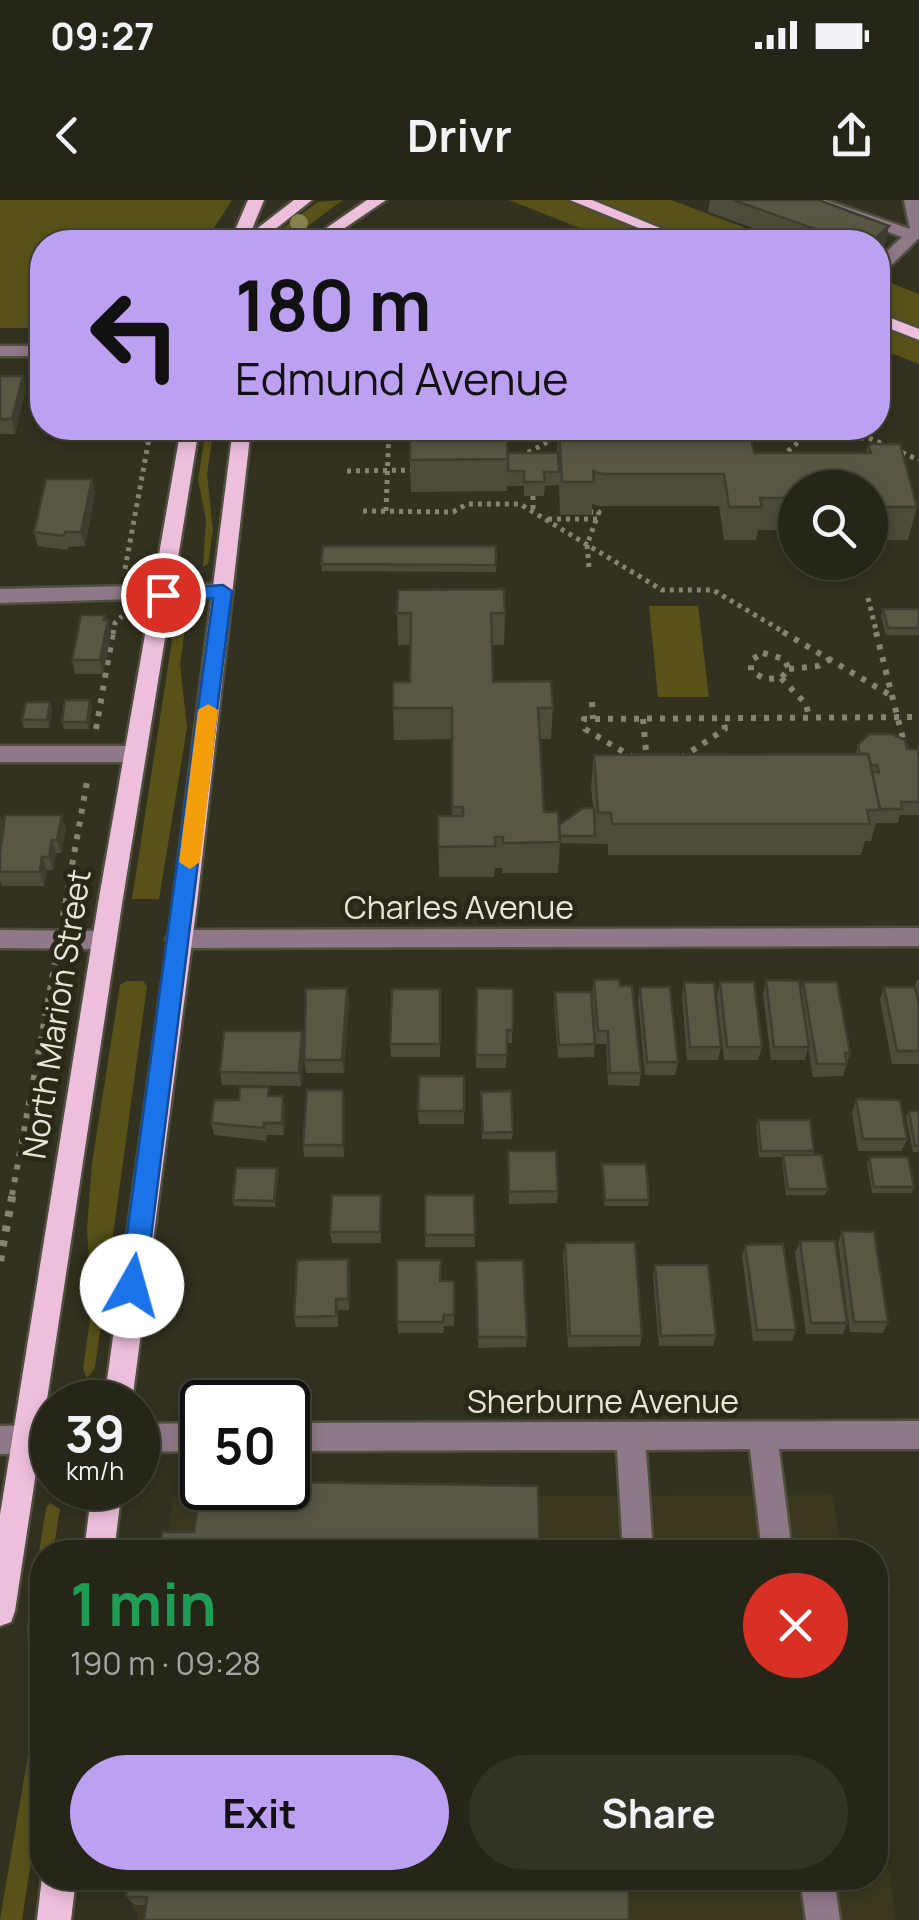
<!DOCTYPE html>
<html lang="en">
<head>
<meta charset="utf-8">
<style>
  :root { --surface:#262618; --page:#323225; --text:#f1f3f6; --muted:#a4a5a2; --line:#424337; --accent:#bca0f2 }
  body { margin:0; font-family:Manrope,sans-serif; background:var(--page); color:var(--text); height:100vh; display:flex; flex-direction:column; font-size:38px; white-space:nowrap }
  * { box-sizing:border-box; margin:0 }
  p { font-size:32px; color:var(--muted) }
  .icon { flex:none; width:55px; height:55px; fill:none; stroke:currentColor; stroke-width:2; stroke-linecap:round; stroke-linejoin:round }
  .map { position:relative; flex:1; overflow:hidden }
  .panel { position:absolute; left:30px; top:1340px; width:858px; height:350px; display:flex; flex-direction:column; background:var(--surface); border-radius:40px; box-shadow:0 5px 15px #0003,0 0 0 2px var(--line) }
  .panel>* { flex:none }
  .banner { position:absolute; left:30px; top:30px; width:860px; height:210px; border-radius:40px; box-shadow:0 5px 15px #0003,0 0 0 2px var(--line); background:#bca0f2; color:#111; overflow:hidden }
  .tools { position:absolute; left:778px; top:270px; display:grid; gap:20px }
  .tools a { display:grid; place-items:center; width:110px; height:110px; border-radius:50%; background:var(--surface); box-shadow:0 5px 15px #0003,0 0 0 2px var(--line); font-size:50px }
  .speed { position:absolute; left:30px; top:1180px; display:flex; gap:20px; font-size:50px; font-weight:700; text-align:center }
  .speed>* { display:grid; place-content:center; width:130px; height:130px; border-radius:50%; background:var(--surface); box-shadow:0 5px 15px #0003,0 0 0 2px var(--line); line-height:1 }
  .speed small { font-size:25px; font-weight:400 }
  .speed .limit { border:5px solid #111; border-radius:15px; background:#fff; color:#111 }
  .pin { position:absolute; display:grid; place-items:center; width:85px; height:85px; color:#fff; margin:-42px; border:5px solid #fff; border-radius:50%; box-shadow:0 2px 10px #0007 }
  .me { position:absolute; width:110px; margin:-55px; rotate:7deg; stroke-linejoin:round; filter:drop-shadow(0 0 8px #0008) }
  .turn { display:flex; align-items:center; gap:35px; height:210px; padding:0 40px; font-size:45px }
  .turn .icon { width:130px; height:130px; stroke-width:2.5 }
  .turn b { display:block; font-size:70px; line-height:85px }
  .round { display:grid; place-items:center; flex:none; width:105px; height:105px; border-radius:52px; background:var(--page) }
  .head { display:flex; align-items:center; justify-content:space-between; height:170px; padding:0 40px }
  h1 { font-size:60px; font-weight:700; line-height:75px; color:#1e9e55 }
  .primary-button { display:flex; gap:20px; margin-top:auto; padding:20px 40px }
  .primary-button a { flex:1; height:115px; border-radius:60px; background:var(--accent); color:#111; font-size:40px; font-weight:700; line-height:115px; text-align:center }
  .primary-button a+a { background:var(--page); color:var(--text) }
  .status { display:flex; justify-content:space-between; align-items:center; height:70px; padding:0 50px; background:var(--surface); direction:ltr }
  .status svg { height:28px; fill:currentColor }
  header { display:flex; justify-content:space-between; align-items:center; height:130px; padding:0 40px; background:var(--surface); font-size:45px; font-weight:700 }
  .map>svg:first-child { display:block }
  .built { fill:#3b381f }
  .green { fill:#585219 }
  .lines { fill:none; stroke-linecap:round; stroke-linejoin:round }
  .minor-casing { stroke:#4f4f3e; stroke-width:5 }
  .major-casing { stroke:#4f4f3e; stroke-width:5 }
  .path-far2 { stroke:#848374; stroke-width:5; stroke-dasharray:4 5; stroke-linecap:butt }
  .path-far1 { stroke:#848374; stroke-width:6; stroke-dasharray:5 8; stroke-linecap:butt }
  .path { stroke:#848374; stroke-width:8; stroke-dasharray:6 9; stroke-linecap:butt }
  .minor { fill:#8f7887; fill-rule:evenodd }
  .major { fill:#eebfdd; fill-rule:evenodd }
  .tree { fill:#88834d }
  .wall { fill:#4d4b3a }
  .shaded-wall { fill:#3e3d30 }
  .building { fill:#595744; stroke:#3e3d30; stroke-width:2.5 }
  .route { fill:#1a73e8; stroke:#114b97; stroke-width:2.5 }
  .slow { fill:#f59e0b }
  .labels { text-anchor:middle; dominant-baseline:central; stroke-width:10; stroke-linejoin:round; paint-order:stroke }
  .street-label { font-size:32px; fill:#e5e5d9; stroke:#2a2816 }
</style>
</head>
<body>
<div class="status"><b>09:27</b><svg viewBox="0 0 49 12"><path d="M0 12V9h3v3zM5 12V6h3v6zM10 12V3h3v9zM15 12V0h3v12zM26 1h20v11H26zM47 4h2v5h-2z"/></svg></div>
<header><svg class="icon" aria-label="back" viewBox="0 0 24 24"><path d="M15 5l-7 7 7 7"/></svg>Drivr<svg class="icon" aria-label="share" viewBox="0 0 24 24"><path d="M12 15V3M7 8l5-5 5 5M5 13v7h14v-7"/></svg></header>
<div class="map">
<svg width="919" height="1720" viewBox="0 0 919 1720">
  <rect width="100%" height="100%" fill="#333220"/>
  <g class="built">
    <polygon points="833,1295 842,1352 167,1352 173,1297"/>
    <polygon points="875,1576 896,1720 138,1720 138,1711 132,1709 135,1678 875,1678"/>
  </g>
  <g class="green">
    <polygon points="0,0 232,0 205,42 42,42 42,128 0,128"/>
    <polygon points="343,0 286,42 264,42 318,2"/>
    <polygon points="509,0 671,0 783,42 615,42"/>
    <polygon points="878,78 919,94 919,164 878,148"/>
    <polygon points="206,228 214,228 207,274 213,330 208,364 203,367 206,320 198,280"/>
    <polygon points="649,406 698,406 709,497 658,497"/>
    <polygon points="181,425 185,429 180,464 187,528 159,699 132,699 174,428"/>
    <polygon points="127,781 143,781 147,786 95,1168 87,1178 83,1169 92,1106 87,1029 92,963 120,785"/>
    <polygon points="50,1303 60,1309 53,1352 42,1352 42,1590 22,1720 0,1720 34,1520 27,1429 46,1308"/>
  </g>
  <g class="lines">
    <defs>
      <g id="minor">
        <polygon points="801,0 825,0 910,29 904,0 919,0 919,38 884,72 878,74 878,60 902,37"/>
        <rect x="0" y="146" width="42" height="10"/>
        <polygon points="223,384 233,391 230,396 0,403 0,389"/>
        <polygon points="0,546 135,546 146,554 135,562 0,562"/>
        <polygon points="919,728 919,746 178,748 170,746 166,739 170,732 178,730"/>
        <polygon points="0,730 105,731 113,733 117,740 113,747 105,749 0,748"/>
        <polygon points="919,1221 919,1249 779,1249 792,1352 762,1352 750,1249 646,1250 653,1352 623,1352 617,1250 288,1251 288,1223"/>
        <polygon points="202,1223 202,1251 138,1252 138,1224"/>
        <polygon points="52,1225 52,1253 0,1254 0,1226"/>
        <polygon points="800,1678 834,1678 840,1720 806,1720"/>
      </g>
      <g id="major">
        <polygon points="248,0 264,0 250,34 294,0 312,0 259,42 230,42"/>
        <polygon points="367,0 386,0 324,42 306,42"/>
        <polygon points="570,0 592,0 694,42 673,42"/>
        <polygon points="878,113 919,129 919,140 878,124"/>
        <polygon points="181,228 199,228 122,704 15,1411 11,1422 0,1426 0,1315 98,704"/>
        <polygon points="233,228 251,228 197,703 132,1202 104,1202 173,703"/>
        <polygon points="92,1288 122,1288 114,1352 84,1352"/>
        <polygon points="42,1677 76,1678 71,1720 37,1720"/>
      </g>
    </defs>
    <use href="#minor" class="minor-casing"/>
    <use href="#major" class="major-casing"/>
    <g class="path-far2">
      <polyline points="553,228 554,239 565,239"/>
      <polyline points="743,239 869,238 919,260"/>
      <polyline points="520,257 553,239"/>
      <polyline points="781,257 802,239"/>
      <polyline points="347,271 416,270"/>
      <polyline points="533,296 533,312"/>
      <polyline points="363,311 453,312 467,304 520,304 662,390 713,390 787,434"/>
      <polyline points="386,311 389,228"/>
      <polyline points="548,319 597,319"/>
      <polyline points="589,367 587,345 599,312 591,312"/>
      <polyline points="125,369 151,228"/>
      <polyline points="868,398 877,434"/>
      <polyline points="113,434 115,423 122,416"/>
    </g>
    <g class="path-far1">
      <polyline points="783,432 890,495"/>
      <polyline points="876,432 905,547"/>
      <polygon points="763,453 784,459 789,469 781,478 765,479 751,471 751,460"/>
      <polyline points="789,469 818,466 830,459"/>
      <polyline points="781,478 806,504 809,517"/>
      <polyline points="592,502 593,519"/>
      <polyline points="643,519 647,562"/>
      <polyline points="96,529 113,432"/>
      <polyline points="634,558 585,529 584,519 919,517"/>
      <polyline points="681,558 725,529 723,518"/>
      <polyline points="63,716 88,576"/>
      <polyline points="12,995 55,763"/>
    </g>
    <polyline class="path" points="0,1061 13,992"/>
    <use href="#minor" class="minor"/>
    <use href="#major" class="major"/>
  </g>
  <circle class="tree" cx="299" cy="23" r="9"/>
  <g class="wall">
    <polygon points="710,0 819,0 885,46 878,42 792,42 708,12"/>
    <polygon points="0,176 23,176 26,190 15,234 0,234"/>
    <polygon points="58,228 107,228 105,236 60,236"/>
    <polygon points="559,228 714,229 714,228 749,228 754,253 866,253 868,244 917,307 908,340 876,340 874,330 870,330 870,288 795,288 795,330 758,330 756,340 724,340 719,306 600,306 592,304 592,315 560,315 559,285 545,286 544,296 524,296 524,286 507,286 507,291 411,292 410,260 426,240 503,235 508,253 557,253"/>
    <polygon points="92,279 95,293 85,346 68,347 67,350 38,346 34,332"/>
    <polygon points="496,346 496,372 322,371 321,364"/>
    <polygon points="883,409 919,409 919,435 886,435 881,416"/>
    <polygon points="397,413 505,413 504,445 492,445 493,482 553,508 551,539 540,539 544,612 559,625 593,608 591,586 594,555 856,554 858,545 917,549 919,543 919,615 900,615 898,623 876,623 871,641 865,641 861,655 608,655 608,644 560,643 558,673 502,673 502,668 495,668 494,677 439,677 438,616 452,616 452,539 394,540 393,508 410,482 410,445 398,445"/>
    <polygon points="105,415 106,420 108,420 111,434 103,474 75,474 72,460"/>
    <polygon points="50,502 52,509 49,528 24,528 22,520"/>
    <polygon points="92,507 89,529 64,529 62,522"/>
    <polygon points="0,615 4,626 66,629 61,653 56,653 53,670 47,670 44,686 2,686 0,680 0,653 3,632 0,647"/>
    <polygon points="594,780 641,873 639,886 608,885 606,844 596,844 592,793"/>
    <polygon points="766,780 801,791 803,782 850,853 843,876 813,877 808,847 805,860 771,860 763,794"/>
    <polygon points="917,780 919,780 919,864 892,864 880,800 884,787 914,787"/>
    <polygon points="684,782 721,847 718,860 687,860 682,795"/>
    <polygon points="720,782 762,847 758,860 724,860 717,795"/>
    <polygon points="640,787 678,862 675,875 645,875 638,800"/>
    <polygon points="347,788 349,801 344,873 306,873 304,860"/>
    <polygon points="477,788 513,789 512,843 507,843 506,868 476,868"/>
    <polygon points="440,789 440,857 391,857 390,844"/>
    <polygon points="555,792 595,844 594,857 558,858 554,805"/>
    <polygon points="302,831 304,844 301,886 222,885 220,872"/>
    <polygon points="464,876 464,924 419,924 418,911"/>
    <polygon points="481,892 513,932 512,939 482,939"/>
    <polygon points="271,896 285,908 284,935 267,935 266,941 214,935 211,923 239,900"/>
    <polygon points="856,899 907,939 902,951 858,951 852,912"/>
    <polygon points="345,903 344,957 304,957 303,945"/>
    <polygon points="909,911 919,911 919,952 913,952 906,917"/>
    <polygon points="758,920 814,951 812,955 828,989 825,995 786,995 782,962 783,957 759,957 756,926"/>
    <polygon points="508,951 558,991 557,1003 509,1004"/>
    <polygon points="869,957 914,987 911,993 872,993 867,963"/>
    <polygon points="602,964 649,1000 648,1006 604,1006"/>
    <polygon points="277,968 278,974 275,1007 234,1006 233,1000"/>
    <polygon points="381,995 381,1043 332,1043 330,1032"/>
    <polygon points="425,995 474,995 475,1047 425,1047"/>
    <polygon points="842,1031 888,1122 883,1133 850,1132 838,1043"/>
    <polygon points="800,1041 847,1123 843,1134 806,1134 795,1053"/>
    <polygon points="565,1043 642,1136 640,1146 568,1147 563,1054"/>
    <polygon points="745,1045 796,1130 792,1141 753,1141 742,1056"/>
    <polygon points="476,1061 527,1137 526,1147 478,1148"/>
    <polygon points="655,1065 716,1135 713,1146 659,1146 653,1076"/>
    <polygon points="350,1070 349,1110 338,1110 338,1127 296,1127 294,1117"/>
    <polygon points="441,1081 454,1081 454,1126 444,1126 443,1133 398,1133 397,1122"/>
    <polygon points="629,1678 146,1705 135,1705 126,1697"/>
  </g>
  <g class="shaded-wall">
    <polygon points="889,26 885,46 878,53 878,42 871,42"/>
    <polygon points="23,176 26,190 15,234 12,219"/>
    <polygon points="92,279 95,293 85,346 81,332"/>
    <polygon points="105,415 107,425 108,420 111,434 103,474 100,460"/>
    <polygon points="90,500 92,507 89,529 87,522"/>
    <polygon points="50,502 52,509 49,528 47,520"/>
    <polygon points="0,615 4,627 0,647"/>
    <polygon points="62,615 66,629 61,653 57,640"/>
    <polygon points="52,640 56,653 53,670 49,657"/>
    <polygon points="42,657 47,670 44,686 40,672"/>
    <polygon points="347,788 349,801 344,873 342,860"/>
    <polygon points="302,831 304,844 301,886 299,873"/>
    <polygon points="343,890 345,903 344,957 343,945"/>
    <polygon points="283,896 285,908 284,935 282,923"/>
    <polygon points="348,1059 350,1070 349,1110 348,1099"/>
  </g>
  <g class="building">
    <polygon points="733,0 819,0 889,26 871,42 852,42"/>
    <polygon points="522,31 551,42 406,42 406,32"/>
    <polygon points="0,176 23,176 12,219 0,219"/>
    <polygon points="426,228 502,228 503,235 507,239 508,259 410,260 410,240 426,240"/>
    <polygon points="559,228 716,229 716,228 749,228 754,253 871,253 868,244 900,244 917,307 884,307 882,297 870,297 870,288 795,288 795,298 760,298 762,307 729,307 724,274 602,274 593,271 594,282 562,282"/>
    <polygon points="508,253 558,253 559,272 544,272 545,282 524,282 524,271 508,271"/>
    <polygon points="46,279 92,279 81,332 65,332 64,336 34,332"/>
    <polygon points="323,346 496,346 496,365 321,364"/>
    <polygon points="504,389 505,413 491,413 493,482 551,481 553,508 538,508 544,612 558,612 560,642 503,643 503,637 495,637 495,646 438,647 438,616 463,616 463,607 452,607 452,508 393,508 393,482 410,482 411,413 397,413 398,390"/>
    <polygon points="883,409 919,409 919,428 888,428"/>
    <polygon points="81,415 105,415 104,420 108,420 100,460 72,460"/>
    <polygon points="65,500 90,500 87,522 62,522"/>
    <polygon points="26,502 50,502 47,520 22,520"/>
    <polygon points="869,534 892,534 905,540 907,549 917,549 919,557 919,602 901,602 902,609 880,609 872,572 879,572 877,565 871,565 868,554 860,554 858,545"/>
    <polygon points="868,554 880,610 867,610 870,624 612,624 611,613 598,612 594,555"/>
    <polygon points="583,608 594,608 595,636 560,636 559,625"/>
    <polygon points="5,615 62,615 57,640 52,640 49,657 42,657 40,672 0,672 0,653"/>
    <polygon points="619,779 620,786 632,786 641,873 610,873 608,831 598,831 594,780"/>
    <polygon points="766,780 799,781 809,847 774,847"/>
    <polygon points="684,782 714,783 721,847 690,847"/>
    <polygon points="720,782 754,782 762,847 727,847"/>
    <polygon points="803,782 837,782 850,853 845,853 847,864 817,864"/>
    <polygon points="640,787 670,787 678,862 647,862"/>
    <polygon points="884,787 915,787 919,805 919,851 897,851"/>
    <polygon points="347,788 342,860 304,860 306,789"/>
    <polygon points="477,788 513,789 513,830 507,830 507,855 476,855"/>
    <polygon points="392,789 440,789 440,844 390,844"/>
    <polygon points="555,792 591,792 595,844 559,845"/>
    <polygon points="224,831 302,831 299,873 220,872"/>
    <polygon points="419,876 464,876 464,911 418,911"/>
    <polygon points="240,887 269,887 268,896 283,896 282,923 264,923 264,928 211,923 214,900 239,900"/>
    <polygon points="307,890 343,890 343,945 303,945"/>
    <polygon points="511,891 513,932 483,933 481,892"/>
    <polygon points="856,899 900,900 907,939 863,939"/>
    <polygon points="909,911 919,911 919,946 915,946"/>
    <polygon points="758,920 810,920 814,951 761,951"/>
    <polygon points="508,951 556,951 558,991 509,992"/>
    <polygon points="783,955 822,955 828,989 788,989"/>
    <polygon points="869,957 908,957 914,987 874,987"/>
    <polygon points="602,964 646,964 649,1000 605,1000"/>
    <polygon points="236,968 277,968 274,1001 233,1000"/>
    <polygon points="332,995 381,995 380,1032 330,1032"/>
    <polygon points="425,995 474,995 475,1035 425,1035"/>
    <polygon points="842,1031 874,1032 888,1122 854,1122"/>
    <polygon points="800,1041 835,1041 847,1123 811,1123"/>
    <polygon points="635,1042 642,1136 570,1136 565,1043"/>
    <polygon points="783,1044 796,1130 757,1130 745,1045"/>
    <polygon points="348,1059 348,1099 336,1099 336,1116 294,1117 297,1060"/>
    <polygon points="397,1060 441,1060 440,1081 454,1081 454,1115 444,1115 443,1122 397,1122"/>
    <polygon points="523,1060 527,1137 478,1137 476,1061"/>
    <polygon points="655,1065 708,1065 716,1135 661,1136"/>
    <polygon points="288,1282 538,1286 540,1352 160,1352 162,1332 194,1332 197,1309 224,1310 226,1288 288,1288"/>
    <polygon points="128,1678 629,1678 629,1720 144,1720 147,1697 126,1697"/>
  </g>
  <polygon class="route" points="223,385 232,391 145,1086 141,1094 132,1097 124,1094 120,1086 213,398 163,401 154,395 163,389"/>
  <polygon class="slow" points="208,504 218,510 200,662 190,669 179,662 198,510"/>
  <g class="labels">
    <g class="street-label">
      <text x="459" y="707">Charles Avenue</text>
      <text transform="translate(56 814) rotate(-81)">North Marion Street</text>
      <text x="603" y="1201">Sherburne Avenue</text>
    </g>
  </g>
</svg>
<div class="tools">
<a><svg class="icon" aria-label="search" viewBox="0 0 24 24"><circle cx="10" cy="10" r="6"/><path d="M15 15l6 6"/></svg></a>
</div>
<div class="speed"><div>39<small>km/h</small></div><div class="limit">50</div></div>
<div class="pin" style="left:163px;top:395px;background:#d93025"><svg class="icon" aria-label="arrive" viewBox="0 0 24 24"><path d="M6 21V4h12l-3 4 3 4H6"/></svg></div>
<svg class="me" style="left:132px;top:1086px" viewBox="-20 -20 40 40"><circle r="19" fill="#fff"/><path d="M0-13L10 11 0 6-10 11z" fill="#1a73e8"/></svg>
<div class="banner">
<div class="turn"><svg class="icon" aria-label="left" viewBox="0 0 24 24"><path d="M17 20v-9H6M10 6l-5 5 5 5"/></svg><div><b>180 m</b>Edmund Avenue</div></div>
</div>
<section class="panel">
<div class="head"><div><h1>1 min</h1><p>190 m · 09:28</p></div><a class="round" style="background:#d93025;color:#fff"><svg class="icon" aria-label="close" viewBox="0 0 24 24"><path d="M6 6l12 12M18 6L6 18"/></svg></a></div>
<div class="primary-button"><a>Exit</a><a>Share</a></div>
</section>
</div>
</body>
</html>
